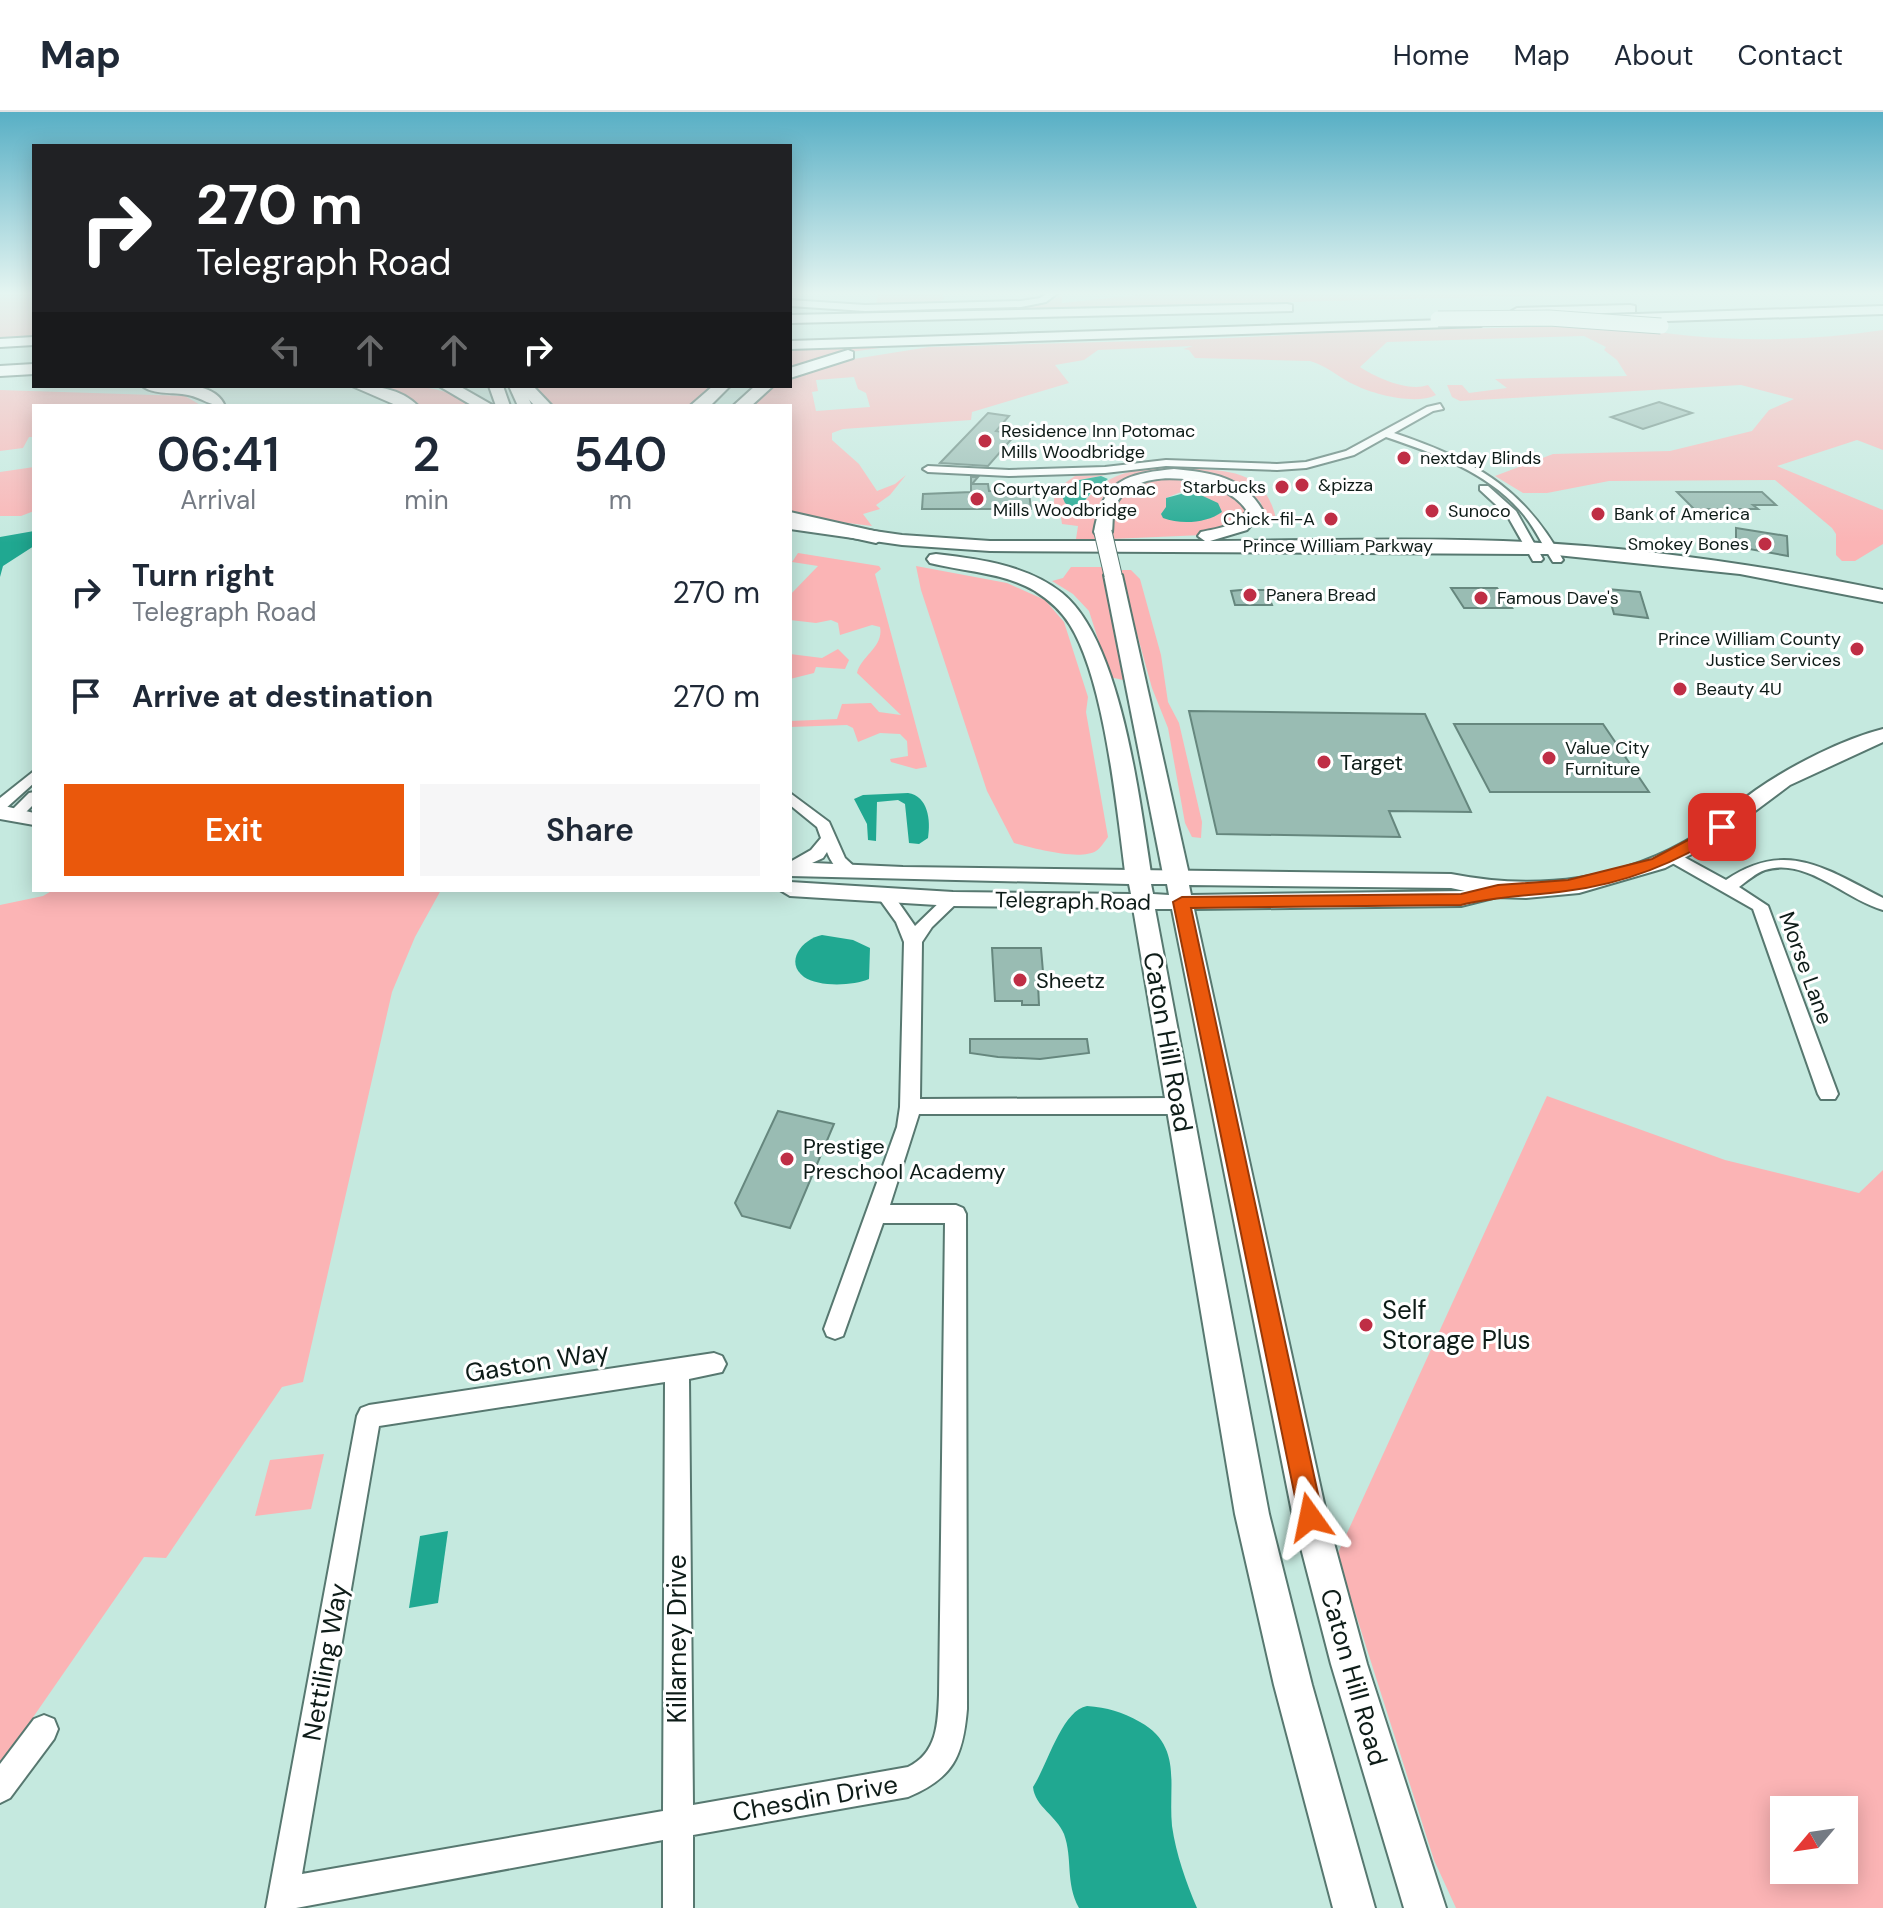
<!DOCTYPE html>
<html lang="en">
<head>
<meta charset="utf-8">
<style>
  :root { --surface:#fff; --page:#f6f6f7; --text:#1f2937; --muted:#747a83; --line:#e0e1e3; --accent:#ea580c }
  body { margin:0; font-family:"DM Sans",sans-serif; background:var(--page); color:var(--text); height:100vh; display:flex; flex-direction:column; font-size:30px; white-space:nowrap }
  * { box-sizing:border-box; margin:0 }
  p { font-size:26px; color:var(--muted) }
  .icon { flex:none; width:44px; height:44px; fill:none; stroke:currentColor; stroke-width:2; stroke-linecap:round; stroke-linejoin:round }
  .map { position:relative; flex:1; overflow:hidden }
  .sheet { position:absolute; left:32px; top:292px; width:760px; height:488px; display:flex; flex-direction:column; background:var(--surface); border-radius:0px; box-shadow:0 4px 20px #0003 }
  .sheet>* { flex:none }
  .top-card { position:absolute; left:32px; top:32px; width:760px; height:244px; border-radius:0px; box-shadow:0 4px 20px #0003; background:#202124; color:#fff; overflow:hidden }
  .needle { width:52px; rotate:241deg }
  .controls { position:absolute; left:1770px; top:1684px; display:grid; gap:16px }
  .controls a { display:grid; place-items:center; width:88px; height:88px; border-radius:0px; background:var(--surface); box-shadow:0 4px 20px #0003; font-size:40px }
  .pin { position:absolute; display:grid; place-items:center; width:68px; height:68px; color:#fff; margin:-34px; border-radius:16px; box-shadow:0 4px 12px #0006 }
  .me { position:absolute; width:88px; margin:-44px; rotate:348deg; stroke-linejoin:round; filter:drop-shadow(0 0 6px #0008) }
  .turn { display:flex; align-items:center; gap:28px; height:168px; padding:0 32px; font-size:36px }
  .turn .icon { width:104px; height:104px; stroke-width:2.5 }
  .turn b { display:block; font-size:56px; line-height:68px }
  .lanes { display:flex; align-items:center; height:76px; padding:0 32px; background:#0003; justify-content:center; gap:40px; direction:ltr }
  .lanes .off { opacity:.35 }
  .eta { display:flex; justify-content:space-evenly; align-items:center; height:136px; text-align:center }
  .eta b { font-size:48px; font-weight:600; line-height:56px }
  .button { display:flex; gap:16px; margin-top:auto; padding:16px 32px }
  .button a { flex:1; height:92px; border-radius:0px; background:var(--accent); color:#fff; font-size:32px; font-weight:600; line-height:92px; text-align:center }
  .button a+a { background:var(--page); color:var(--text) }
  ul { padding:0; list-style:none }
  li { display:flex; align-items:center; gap:24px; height:104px; padding:0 32px }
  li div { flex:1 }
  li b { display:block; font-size:30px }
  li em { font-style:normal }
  header { display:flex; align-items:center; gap:48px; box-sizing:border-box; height:112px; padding:0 40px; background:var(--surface); border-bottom:2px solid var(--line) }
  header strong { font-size:38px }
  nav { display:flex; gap:44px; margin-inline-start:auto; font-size:28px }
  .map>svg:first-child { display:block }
  .green { fill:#fbb4b5; fill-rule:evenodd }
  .water { fill:#20a891 }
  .building { fill:#99bcb3; stroke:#66877e; stroke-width:2 }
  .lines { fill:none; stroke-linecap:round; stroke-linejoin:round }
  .minor-casing { stroke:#577870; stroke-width:4 }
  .tertiary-casing { stroke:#577870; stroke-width:4 }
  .secondary-casing { stroke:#577870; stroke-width:4 }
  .trunk-casing { stroke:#577870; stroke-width:4 }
  .motorway-casing { stroke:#577870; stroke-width:4 }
  .minor { fill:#fff; fill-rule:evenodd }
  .tertiary { fill:#fff; fill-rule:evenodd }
  .secondary { fill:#fff; fill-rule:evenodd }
  .trunk { fill:#fff; fill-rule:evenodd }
  .motorway { fill:#fff; fill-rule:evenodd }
  .trunk-bridge-casing { stroke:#577870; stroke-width:19; stroke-linecap:butt }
  .motorway-bridge-casing { stroke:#577870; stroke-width:17; stroke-linecap:butt }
  .trunk-bridge { stroke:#fff; stroke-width:17 }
  .motorway-bridge { stroke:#fff; stroke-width:15 }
  .route { fill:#ea580c; stroke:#983908; stroke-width:2 }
  .poi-dot { fill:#bf2e45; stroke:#fff; stroke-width:3 }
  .labels { text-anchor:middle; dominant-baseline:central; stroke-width:6; stroke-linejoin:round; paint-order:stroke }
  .far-poi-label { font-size:18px; fill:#0e1c18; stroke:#fff; text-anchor:start }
  .far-street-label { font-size:18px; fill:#0e1c18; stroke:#fff }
  .poi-label { font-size:22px; fill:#0e1c18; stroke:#fff; text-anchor:start }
  .street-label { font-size:22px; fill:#0e1c18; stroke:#fff }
  .near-street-label { font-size:26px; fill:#0e1c18; stroke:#fff }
  .near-poi-label { font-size:26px; fill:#0e1c18; stroke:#fff; text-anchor:start }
</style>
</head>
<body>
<header>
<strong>Map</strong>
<nav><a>Home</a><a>Map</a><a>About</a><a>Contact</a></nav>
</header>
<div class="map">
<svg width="1883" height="1796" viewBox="0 0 1883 1796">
  <rect width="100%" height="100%" fill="#c5e9df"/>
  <g class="green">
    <polygon points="0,180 34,180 34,226 0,227"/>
    <polygon points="878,180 941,180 944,186 939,192 881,193 876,192"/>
    <polygon points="1165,180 1675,180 975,198 1034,194 1062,184 1062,191"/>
    <path d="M1618,213c87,18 177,18 265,5v120l-26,-10 -80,26 106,44v34l-28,17h-13l-6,-6v-21l-4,-6 -57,-48 -166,1 -62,12h-24l-28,-17 58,-22 117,-3 82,-20 17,-21 25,-11 -53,-14 -281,16 -8,-4 -5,-12h15l7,8 38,-5 -12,-9 132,-3 -10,-16 -13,-10 2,-3 -22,-11 -197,6 -27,25c17,11 48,25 68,18l8,10c-20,10 -61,0 -81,-10 -16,-7 -27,-19 -45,-24l-115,-3 -6,-8 -6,-1 10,-3 -95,4 -14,10 -29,5 14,18 -97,29 -1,8 -128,9 -11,4v7l27,24 18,27 18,-7 11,-9 -16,20 -14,10 4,4 -17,5 9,12 -82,-10v-110h-40l24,-20h16v-8l45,-16 94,-15 281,-8 155,-8zM854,265l4,12 8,4 4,14 -54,4 -4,-19 6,-1 -2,-11z"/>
    <polygon points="887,235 836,242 790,254 790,238"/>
    <path d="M375,274c41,0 64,-2 101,20h-60z"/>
    <polygon points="533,274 712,274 710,279 690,294 551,294"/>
    <polygon points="0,278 185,284 202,294 34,294 34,325 29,325 23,336 0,339"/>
    <polygon points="34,355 34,399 21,404 0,404 0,360"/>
    <path d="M1181,356c43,3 84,-1 95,51l-14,-2 -1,-14c-24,-30 -127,-39 -153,-11 -14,14 -12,29 -10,47h-22l2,-13 -16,-2 -2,-13h-7l2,-21 20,-14 31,-1 -32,6 3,30c30,-41 55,-43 104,-43z"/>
    <path d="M1159,366l62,7 29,24 -5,11 -42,15 -92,4c0,-42 7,-50 48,-61zM1181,380l14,29 -25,-1 -9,-6 5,-6v-10z"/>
    <path d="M798,441l81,13 2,3 -6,5 52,193 -11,2 -25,-7 -1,-3 18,-3 -1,-15 -7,-7 -20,-1 -22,9 -5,-14 -6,-3 -57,2v-6l47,-2 5,-15 29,-1 8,9 22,3 -44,-42c4,-17 27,-26 23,-46l-8,-2 -32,10 -2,-12 -7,-3 -15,3 -26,-3v-25l28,-29 -26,-4z"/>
    <path d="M916,454l91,17 38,17 19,22 24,75 -2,15 22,125c-4,5 -7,11 -12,14 -16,10 -65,-3 -82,-8l-27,-52 -66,-201z"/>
    <polygon points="1071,455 1105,455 1127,569 1110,565 1089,499 1073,482 1052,469 1063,466"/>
    <polygon points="1122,458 1131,458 1140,467 1161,543 1168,590 1179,611 1202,710 1201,726 1192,725 1185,711 1168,616 1152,576 1121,464"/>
    <polygon points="838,537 849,548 845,557 816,555 814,561 790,567 790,542 822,546"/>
    <polygon points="53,778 441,778 415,825 392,880 303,1270 282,1275 166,1446 144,1445 0,1653 0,793 43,784"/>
    <path d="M1547,984l178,64 134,33 24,-23v738h-427l-22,-48 -97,-305zM1844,1698v60h-60v-60z"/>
    <polygon points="324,1342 311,1397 255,1404 270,1348"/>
  </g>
  <g class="water">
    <polygon points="1101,364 1108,367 1092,379 1077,399 1065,391 1062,384 1074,369"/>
    <path d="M1192,379l26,12 4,9c-15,11 -41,13 -59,6l-2,-4 5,-7v-9z"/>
    <polygon points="34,419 34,434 3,454 0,465 0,425"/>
    <path d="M908,681c20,3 23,27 20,45l-9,6 -10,-1 -4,-39 -7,-4 -21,2 -1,39 -8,-1 -1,-16 -13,-25 9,-4z"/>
    <path d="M822,823l31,5 17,8 -1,31c-16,7 -51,8 -65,-2 -20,-15 -2,-38 18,-42z"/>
    <polygon points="448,1419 438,1491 409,1496 420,1424"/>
    <path d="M1087,1594c21,2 34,5 53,16 43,24 28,62 32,104 4,28 14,56 25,82h-118c-14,-26 -6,-49 -15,-74 -7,-18 -29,-27 -31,-47 14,-21 29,-77 54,-81z"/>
  </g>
  <g class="building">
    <polygon points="1659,290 1692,301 1643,317 1611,305"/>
    <polygon points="988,301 1009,304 996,319 1016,322 988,354 940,351"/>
    <polygon points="971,365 978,365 972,372 988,372 989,379 1029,381 1031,397 922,397 923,382 971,380"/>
    <polygon points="1677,380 1762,380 1776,393 1753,393 1758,397 1694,397"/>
    <polygon points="1736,416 1787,424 1788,444 1749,437 1749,433 1736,431"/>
    <polygon points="1451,476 1497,476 1512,496 1464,496"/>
    <polygon points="1607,477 1640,480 1648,506 1614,502"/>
    <polygon points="1241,478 1266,478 1272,493 1235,493 1231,479"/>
    <polygon points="1189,599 1425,602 1471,700 1389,699 1400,725 1217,722"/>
    <polygon points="1454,612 1603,612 1649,680 1490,680"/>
    <polygon points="992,836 1041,836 1044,872 1038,872 1039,893 1022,893 1022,889 995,889"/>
    <polygon points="970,927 1087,927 1089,941 1040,947 998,945 970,941"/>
    <polygon points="778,999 834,1012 790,1116 742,1104 735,1091"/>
  </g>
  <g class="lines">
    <defs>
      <g id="minor">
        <path d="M1440,292l3,5 -10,2 -39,22c77,26 129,53 169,127l-2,2h-8c-10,-16 -17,-32 -29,-47 -34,-42 -88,-61 -138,-78l-32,18 -48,13 -29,2 -111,-4 -61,7 -96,3 -81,-4 -5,-3 5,-3 81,4 96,-3 61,-7 111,4 29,-2 40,-11 81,-44z"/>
        <polygon points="1480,374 1488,374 1516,399 1543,447 1541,449 1533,449 1507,403 1480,378"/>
        <polygon points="34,659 34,671 5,697 0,699 0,686"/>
        <polygon points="34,680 34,692 18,708 8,708 8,702 29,681"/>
        <path d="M790,681l39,29 16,36 15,14 -2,4c-15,3 -26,-11 -31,-24l-4,6 -33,15v-11l21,-12 10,-12 -4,-11 -27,-22z"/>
        <path d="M1673,739l53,29c60,-41 100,-11 157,18v12c-37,-10 -76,-53 -118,-40 -9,3 -18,11 -26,17l29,19 70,188 -3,5h-14l-3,-5 -65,-185 -86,-49 -2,-4 2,-4z"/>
        <path d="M886,780l6,1 23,33 32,-31 6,-1 8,5 -29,28 -10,15 -2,157 260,-1 7,3 3,5 -3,5 -7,3h-261l-29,91h66l7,3 3,6 1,495c-4,48 -14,69 -59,88l-215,38v73h-30v-68l-367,68h-30l91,-492 4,-8 8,-3 345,-52 8,3 4,8 -4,8 -33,7 4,426 215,-38c29,-14 30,-43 31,-72l6,-472h-62l-40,113 -8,3 -8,-3 -3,-7 73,-202 3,-20 4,-165 -8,-20 -18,-25zM665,1270l-2,429 -361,63 77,-448z"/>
        <polygon points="44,1603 54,1607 58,1617 54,1627 10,1686 0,1691 0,1652 34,1607"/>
      </g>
      <polygon id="tertiary" points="1049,180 1059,180 1046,190 1021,195 865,199 790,194 790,188 865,193 1021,189 1040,186"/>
      <g id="secondary">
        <path d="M1883,617v13l-93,43 -79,59 -46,24 -86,25 -53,5 -29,-1 -36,9 -267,3 133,608 40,147 79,244h-42l-73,-244 -38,-147 -121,-608h-17l114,605 43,171 63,223h-42l-59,-223 -39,-171 -102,-606 -180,-2 -163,-10 -10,-6h10v-8l163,10 178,2 -2,-10 -339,-8v-14l113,5 548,7c86,17 172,7 247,-40 20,-13 38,-30 58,-44 34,-24 87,-51 127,-61zM1151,772h16l2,11 -16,-1zM1189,773l262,3 14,3 -274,4z"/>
        <polygon points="0,693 34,701 34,713 0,707"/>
      </g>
      <g id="trunk">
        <polygon points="489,274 503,274 510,294 496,294"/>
        <polygon points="509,274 523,274 532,294 518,294"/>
        <path d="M1174,357c38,4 69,7 89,42l-16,19 -37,11c97,0 195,-4 293,0 128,5 255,23 380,49v12l-143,-28 -193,-20 -557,-3 -88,-6 -112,-16v-10l112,16 88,6h215l-7,-5 3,-4c18,-4 34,-5 46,-21 -21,-35 -115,-50 -132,-4 -3,7 -2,17 -3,25l-9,5 -6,-1 -3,-4c9,-52 31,-58 80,-63z"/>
        <path d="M936,442c43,5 91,11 126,39 60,48 78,212 90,286l-4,6h-18l-4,-6c-9,-68 -21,-198 -56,-254 -9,-15 -21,-25 -35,-34 -33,-19 -69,-19 -105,-28l-3,-4 3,-4z"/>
        <polygon points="1113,458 1122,463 1190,767 1186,773 1168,773 1164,767 1104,463"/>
      </g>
      <g id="motorway">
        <polygon points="1287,192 1292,193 1292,199 790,211 790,203"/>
        <polygon points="1630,193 1635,194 1635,200 1517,204 1510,200 1517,196"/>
        <polygon points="1883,194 1883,202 1606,211 1599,207 1606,203"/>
        <polygon points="1476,207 1481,208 1481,214 790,237 790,229"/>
        <polygon points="34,225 34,233 0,235 0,227"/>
        <polygon points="848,238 853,240 853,246 790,266 790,256"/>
        <polygon points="34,252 34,262 0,264 0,254"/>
        <path d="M142,274c25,0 71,-8 83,20 -16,0 -22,-8 -37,-11 -15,-3 -34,0 -46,-9z"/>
        <path d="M352,274c25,0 48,2 66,20h-20z"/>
        <polygon points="439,274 459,274 494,294 473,294"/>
        <polygon points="516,274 533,274 552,294 535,294"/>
        <polygon points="713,274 730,274 710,294 690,294"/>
        <polygon points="755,274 773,274 751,294 733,294"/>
        <polygon points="790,400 883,421 886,425 876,431 790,412"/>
      </g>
    </defs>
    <use href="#minor" class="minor-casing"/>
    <use href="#tertiary" class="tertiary-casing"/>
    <use href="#secondary" class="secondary-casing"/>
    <use href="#trunk" class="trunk-casing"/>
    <use href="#motorway" class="motorway-casing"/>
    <use href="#minor" class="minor"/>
    <use href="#tertiary" class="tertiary"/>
    <use href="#secondary" class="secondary"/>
    <use href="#trunk" class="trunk"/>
    <use href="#motorway" class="motorway"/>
    <defs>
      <polyline id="trunk-bridge" points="1103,420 1113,463"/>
      <polyline id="motorway-bridge" points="1438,207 1549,206 1661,214"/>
    </defs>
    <use href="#trunk-bridge" class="trunk-bridge-casing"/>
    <use href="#motorway-bridge" class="motorway-bridge-casing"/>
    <use href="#trunk-bridge" class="trunk-bridge"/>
    <use href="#motorway-bridge" class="motorway-bridge"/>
  </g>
  <linearGradient id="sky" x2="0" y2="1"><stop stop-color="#58afc5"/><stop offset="0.42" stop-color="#e5f5f1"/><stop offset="1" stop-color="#e5f5f1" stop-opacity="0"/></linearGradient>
  <rect width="1883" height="431" fill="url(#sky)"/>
  <path class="route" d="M1722,710l7,5 -2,3c-48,32 -103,54 -161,61 -36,5 -70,5 -105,14l-270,3 132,609 -4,9 -9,4 -9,-4 -128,-624 9,-5 279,-3 37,-9 70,-5 84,-21z"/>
  <g class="poi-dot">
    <circle cx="985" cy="329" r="8"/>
    <circle cx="1404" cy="346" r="8"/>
    <circle cx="1302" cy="373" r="8"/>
    <circle cx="1282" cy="375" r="8"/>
    <circle cx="977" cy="387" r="8"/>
    <circle cx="1432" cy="399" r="8"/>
    <circle cx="1598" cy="402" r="8"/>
    <circle cx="1331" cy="407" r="8"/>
    <circle cx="1765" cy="432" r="8"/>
    <circle cx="1250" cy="483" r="8"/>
    <circle cx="1481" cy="486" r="8"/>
    <circle cx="1857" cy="537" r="8"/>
    <circle cx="1680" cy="577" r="8"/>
    <circle cx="1549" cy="646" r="8"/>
    <circle cx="1324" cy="650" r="8"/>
    <circle cx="1020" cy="868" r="8"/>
    <circle cx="787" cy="1047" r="8"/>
    <circle cx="1366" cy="1213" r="8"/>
  </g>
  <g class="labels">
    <g class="far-poi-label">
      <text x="1001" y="319">Residence Inn Potomac<tspan x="1001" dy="21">Mills Woodbridge</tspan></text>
      <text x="1420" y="346">nextday Blinds</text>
      <text x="1318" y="373">&amp;pizza</text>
      <text x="1266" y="375" text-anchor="end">Starbucks</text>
      <text x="993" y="377">Courtyard Potomac<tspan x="993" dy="21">Mills Woodbridge</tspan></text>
      <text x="1448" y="399">Sunoco</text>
      <text x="1614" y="402">Bank of America</text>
      <text x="1315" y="407" text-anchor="end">Chick-fil-A</text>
      <text x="1749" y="432" text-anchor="end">Smokey Bones</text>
      <text x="1266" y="483">Panera Bread</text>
      <text x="1497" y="486">Famous Dave's</text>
      <text x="1841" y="527" text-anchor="end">Prince William County<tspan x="1841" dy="21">Justice Services</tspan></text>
      <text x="1696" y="577">Beauty 4U</text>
      <text x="1565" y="636">Value City<tspan x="1565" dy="21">Furniture</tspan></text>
    </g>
    <g class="far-street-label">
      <text x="1338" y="434">Prince William Parkway</text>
    </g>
    <g class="poi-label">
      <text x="1340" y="650">Target</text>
      <text x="1036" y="868">Sheetz</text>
      <text x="803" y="1034">Prestige<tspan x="803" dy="25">Preschool Academy</tspan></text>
    </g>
    <g class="street-label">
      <text transform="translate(1073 789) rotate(1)">Telegraph Road</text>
      <text transform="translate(1806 856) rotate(70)">Morse Lane</text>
    </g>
    <g class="near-street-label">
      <text transform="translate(1168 930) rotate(80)">Caton Hill Road</text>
      <text transform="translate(537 1250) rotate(-9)">Gaston Way</text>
      <text transform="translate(677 1527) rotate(-90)">Killarney Drive</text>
      <text transform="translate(325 1550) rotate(-80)">Nettiling Way</text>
      <text transform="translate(1354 1565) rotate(74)">Caton Hill Road</text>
      <text transform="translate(815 1686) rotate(-10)">Chesdin Drive</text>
    </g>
    <g class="near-poi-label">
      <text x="1382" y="1198">Self<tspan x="1382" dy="30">Storage Plus</tspan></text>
    </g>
  </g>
</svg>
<div class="controls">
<a><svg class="needle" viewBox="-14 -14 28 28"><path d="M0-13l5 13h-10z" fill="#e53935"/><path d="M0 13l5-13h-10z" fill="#747a83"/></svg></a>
</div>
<div class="pin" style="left:1722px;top:715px;background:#d93025"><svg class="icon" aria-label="arrive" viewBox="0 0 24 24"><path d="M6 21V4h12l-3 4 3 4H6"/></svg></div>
<svg class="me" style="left:1310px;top:1405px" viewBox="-20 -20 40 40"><path d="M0-17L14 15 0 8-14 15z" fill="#ea580c" stroke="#fff" stroke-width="4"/></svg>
<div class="top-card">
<div class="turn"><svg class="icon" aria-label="right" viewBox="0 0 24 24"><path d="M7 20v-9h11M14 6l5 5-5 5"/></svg><div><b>270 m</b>Telegraph Road</div></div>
<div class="lanes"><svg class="icon off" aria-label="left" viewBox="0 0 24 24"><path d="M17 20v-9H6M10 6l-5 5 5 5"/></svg><svg class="icon off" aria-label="ahead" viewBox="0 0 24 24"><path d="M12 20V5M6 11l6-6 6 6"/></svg><svg class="icon off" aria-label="ahead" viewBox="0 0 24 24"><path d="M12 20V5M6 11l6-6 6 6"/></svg><svg class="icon" aria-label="right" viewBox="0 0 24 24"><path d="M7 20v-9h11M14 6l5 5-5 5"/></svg></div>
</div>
<section class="sheet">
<div class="eta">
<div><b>06:41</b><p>Arrival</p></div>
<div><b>2</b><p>min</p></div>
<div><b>540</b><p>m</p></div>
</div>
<ul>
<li><svg class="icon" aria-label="right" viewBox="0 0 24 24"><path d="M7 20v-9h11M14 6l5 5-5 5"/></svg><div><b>Turn right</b><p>Telegraph Road</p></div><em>270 m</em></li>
<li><svg class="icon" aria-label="arrive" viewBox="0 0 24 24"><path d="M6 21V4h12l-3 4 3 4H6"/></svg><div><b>Arrive at destination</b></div><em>270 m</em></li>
</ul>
<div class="button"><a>Exit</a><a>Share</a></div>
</section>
</div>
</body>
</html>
